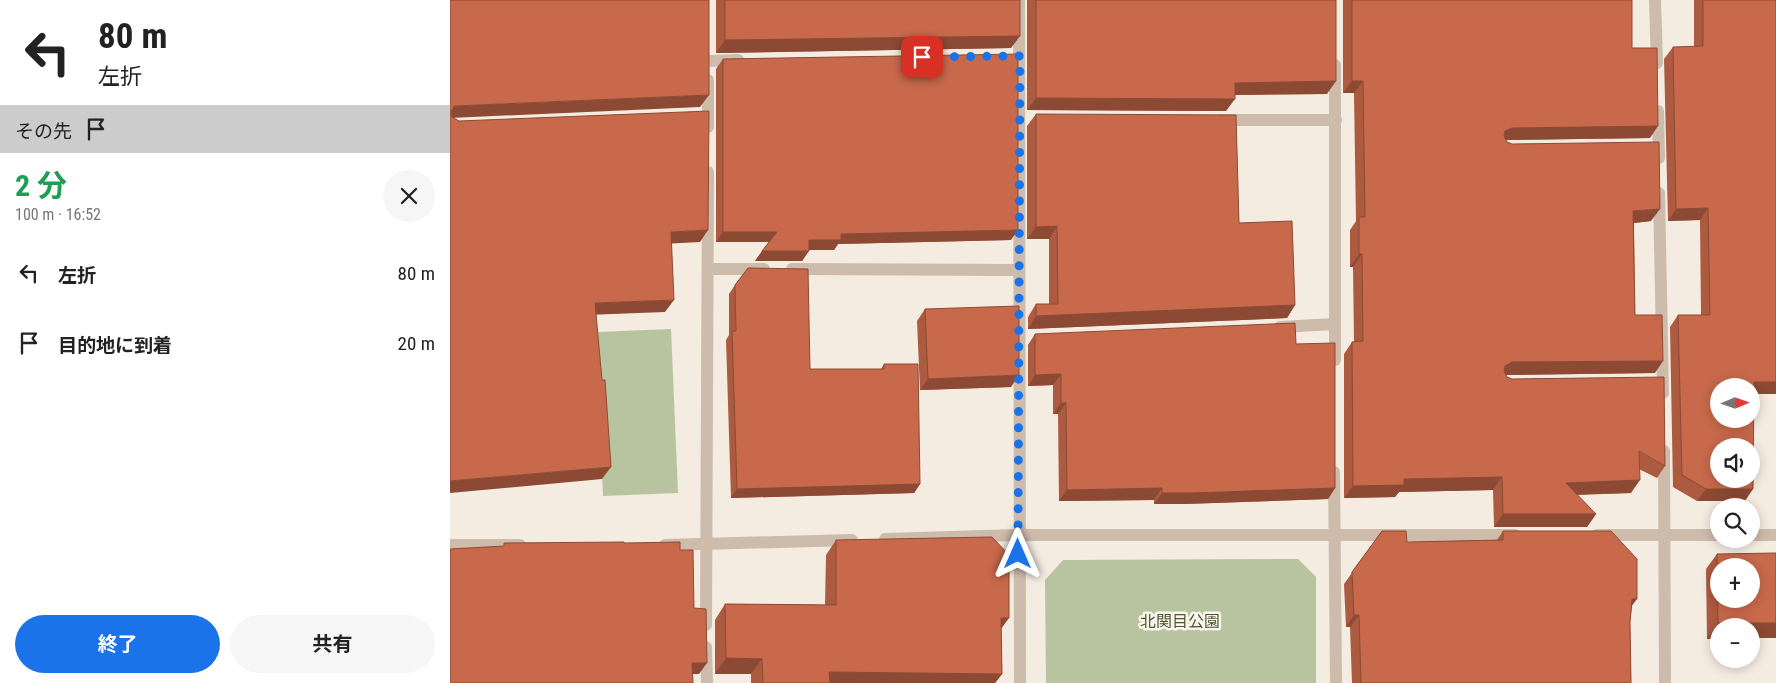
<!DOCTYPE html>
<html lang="ja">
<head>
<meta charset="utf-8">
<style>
  :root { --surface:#fff; --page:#f6f6f6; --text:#222; --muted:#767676; --accent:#1a73e8 }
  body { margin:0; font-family:"Roboto Condensed","Noto Sans JP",sans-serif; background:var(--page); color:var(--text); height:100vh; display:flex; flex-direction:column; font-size:19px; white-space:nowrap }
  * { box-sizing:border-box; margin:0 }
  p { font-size:16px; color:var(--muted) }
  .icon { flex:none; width:28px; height:28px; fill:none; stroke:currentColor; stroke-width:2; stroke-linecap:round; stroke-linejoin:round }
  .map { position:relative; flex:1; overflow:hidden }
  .drawer { display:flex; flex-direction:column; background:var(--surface); width:450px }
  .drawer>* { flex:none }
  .hud { background:#fff; color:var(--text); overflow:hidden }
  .needle { width:32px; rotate:88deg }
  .buttons { position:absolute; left:1260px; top:378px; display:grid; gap:10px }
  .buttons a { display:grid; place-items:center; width:50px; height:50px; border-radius:50%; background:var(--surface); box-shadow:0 2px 12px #0003; font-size:25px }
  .pin { position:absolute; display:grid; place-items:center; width:42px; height:42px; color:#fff; margin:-21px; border-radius:10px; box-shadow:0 2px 8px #0006 }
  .me { position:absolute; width:55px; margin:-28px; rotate:0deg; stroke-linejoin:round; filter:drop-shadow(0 0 4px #0008) }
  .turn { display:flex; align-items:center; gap:18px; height:105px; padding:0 15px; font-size:22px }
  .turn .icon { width:65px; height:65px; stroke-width:2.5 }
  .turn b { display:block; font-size:35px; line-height:42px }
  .then { display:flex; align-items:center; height:48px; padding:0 15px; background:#0003; gap:10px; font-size:19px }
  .round { display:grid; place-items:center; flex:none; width:52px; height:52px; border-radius:26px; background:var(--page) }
  .headline { display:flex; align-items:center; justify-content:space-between; height:85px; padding:0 15px }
  h1 { font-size:30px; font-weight:700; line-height:38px; color:#1e9e55 }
  .button { display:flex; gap:10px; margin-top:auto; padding:10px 15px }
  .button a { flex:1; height:58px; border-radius:30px; background:var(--accent); color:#fff; font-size:20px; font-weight:700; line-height:58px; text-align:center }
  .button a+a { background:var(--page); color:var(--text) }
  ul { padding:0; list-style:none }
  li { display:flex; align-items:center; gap:15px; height:70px; padding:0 15px }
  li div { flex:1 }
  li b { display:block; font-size:19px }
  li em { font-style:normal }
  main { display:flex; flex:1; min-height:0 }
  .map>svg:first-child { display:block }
  .green { fill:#b8c4a0 }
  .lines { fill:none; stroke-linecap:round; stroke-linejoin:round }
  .minor { stroke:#cdbbac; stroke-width:12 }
  .wall { fill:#ac5a40 }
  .shaded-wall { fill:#8c4a34 }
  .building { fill:#c8694b; stroke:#8c4a34; fill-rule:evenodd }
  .route { stroke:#1a73e8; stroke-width:9; stroke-dasharray:0 16.2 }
  .labels { text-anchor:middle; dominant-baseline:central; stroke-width:5; stroke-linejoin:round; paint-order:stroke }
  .park-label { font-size:16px; fill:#4a5a2e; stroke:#fbf5ee }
</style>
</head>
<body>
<main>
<section class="drawer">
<div class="hud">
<div class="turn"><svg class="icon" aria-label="left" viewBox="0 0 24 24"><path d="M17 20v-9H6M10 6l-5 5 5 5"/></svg><div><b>80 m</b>左折</div></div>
<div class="then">その先<svg class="icon" aria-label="arrive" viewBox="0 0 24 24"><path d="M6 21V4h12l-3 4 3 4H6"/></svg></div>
</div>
<div class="headline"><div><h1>2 分</h1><p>100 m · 16:52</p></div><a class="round"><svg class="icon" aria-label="close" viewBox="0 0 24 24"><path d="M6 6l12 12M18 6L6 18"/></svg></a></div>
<ul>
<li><svg class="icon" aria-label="left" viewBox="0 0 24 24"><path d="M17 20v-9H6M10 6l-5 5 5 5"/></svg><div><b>左折</b></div><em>80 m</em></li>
<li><svg class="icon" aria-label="arrive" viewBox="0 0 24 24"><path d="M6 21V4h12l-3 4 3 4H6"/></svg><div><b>目的地に到着</b></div><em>20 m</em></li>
</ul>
<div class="button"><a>終了</a><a>共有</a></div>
</section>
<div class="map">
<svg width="1326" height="683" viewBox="0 0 1326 683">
  <rect width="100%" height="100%" fill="#f4ebe1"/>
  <g class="green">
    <polygon points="221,329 228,493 153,496 147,332"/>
    <polygon points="848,559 866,577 866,683 596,683 595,580 613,560"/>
  </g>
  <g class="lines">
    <g class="minor">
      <polyline points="569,0 570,683"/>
      <polyline points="1205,0 1207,63"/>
      <polyline points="258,61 288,60"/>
      <polyline points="1208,111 1209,158"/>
      <polyline points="770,120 886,120"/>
      <polyline points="258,127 258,80"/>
      <polyline points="1209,193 1213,393"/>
      <polyline points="259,269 314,269"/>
      <polyline points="342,269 569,270"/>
      <polyline points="830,327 885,324"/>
      <polyline points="885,360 885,65"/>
      <polyline points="1214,451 1215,683"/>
      <polyline points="884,472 886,683"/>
      <polyline points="1147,535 1269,535"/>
      <polyline points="1301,535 1326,535"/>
      <polyline points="435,539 568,535 1065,535"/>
      <polyline points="0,545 70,545"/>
      <polyline points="215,545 402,540"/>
      <polyline points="256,625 258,172"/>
      <polyline points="256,647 257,683"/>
    </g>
  </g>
  <g class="wall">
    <polygon points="266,0 570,0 561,48 266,53"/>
    <polygon points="577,0 886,0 877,94 785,95 776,111 577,110"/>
    <polygon points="893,0 1182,0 1182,48 1200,138 1056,140 1057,142 1201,221 1184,223 1185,315 1205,373 1056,375 1057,377 1215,466 1207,478 1189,469 1181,493 1127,495 1146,514 1137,527 1044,527 1043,490 949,492 945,497 894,498 894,354 902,342 904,342 903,267 900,267 900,230 906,221 904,93 893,93"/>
    <polygon points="1244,0 1326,0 1326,394 1304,394 1295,501 1247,501 1223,487 1220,327 1228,315 1251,315 1250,220 1218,221 1214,59 1223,47 1244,47"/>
    <polygon points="273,59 561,240 388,244 384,250 359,250 352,261 305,261 319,242 266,242 266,69"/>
    <polygon points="586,114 789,223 845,305 837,318 578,329 578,317 586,304 599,304 599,239 577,239 577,126"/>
    <polygon points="285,285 360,369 431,369 434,364 470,484 464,493 281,498 276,340 279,335 279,294"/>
    <polygon points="475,309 561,387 470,390 467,321"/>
    <polygon points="585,334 846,344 885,488 878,499 734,504 704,504 704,500 609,501 608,414 603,414 603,385 578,386 578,345"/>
    <polygon points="932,531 957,542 1047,540 1053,531 1182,607 1180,622 1181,683 902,683 900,627 896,627 894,584"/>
    <polygon points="386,540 551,629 552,674 545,683 301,683 301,674 265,674 265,620 275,604 375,605 376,555"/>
    <polygon points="1267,554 1326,638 1301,638 1301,626 1269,626 1269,639 1257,639 1256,569"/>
  </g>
  <g class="shaded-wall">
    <polygon points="570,36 561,48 266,53 275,40"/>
    <polygon points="886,81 877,94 776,95 785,83"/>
    <polygon points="902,81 913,81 904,93 893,93"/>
    <polygon points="259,95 250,107 0,118 0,112 4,106"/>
    <polygon points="586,98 785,99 776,111 577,110"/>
    <polygon points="1208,126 1200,138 1053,140 1055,131 1062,128"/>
    <polygon points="1258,208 1250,220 1218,221 1226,209"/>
    <polygon points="1210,209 1201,221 1175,224 1183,211"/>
    <polygon points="607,226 599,239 577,239 586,227"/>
    <polygon points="258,230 250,242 212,244 221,232"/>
    <polygon points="568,230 561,240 388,244 384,250 352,250 359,240 391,234"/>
    <polygon points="273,232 327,232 320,242 266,242"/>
    <polygon points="312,251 359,251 352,261 305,261"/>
    <polygon points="909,254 912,254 903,267 900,267"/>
    <polygon points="224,300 215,312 136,315 145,303"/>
    <polygon points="845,305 837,318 578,329 586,316"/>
    <polygon points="1213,361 1205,373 1053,375 1055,366 1062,362"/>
    <polygon points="611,374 603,385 578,386 585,375"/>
    <polygon points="569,375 561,387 470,390 478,379"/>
    <polygon points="1304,382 1326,382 1326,394 1301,394"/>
    <polygon points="611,403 616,403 608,414 603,414"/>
    <polygon points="161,467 152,479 0,493 0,481"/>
    <polygon points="1052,477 1043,490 949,492 945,497 894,498 903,486 954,479"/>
    <polygon points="1190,480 1181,493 1108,495 1116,483"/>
    <polygon points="470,484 464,493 281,498 287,489"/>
    <polygon points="712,488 704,500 609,501 617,490"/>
    <polygon points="885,488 878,499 734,504 704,504 712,493"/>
    <polygon points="1256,489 1303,489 1295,501 1247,501"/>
    <polygon points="1053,514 1146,514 1137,527 1044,527"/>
    <polygon points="1182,599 1187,599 1178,611"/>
    <polygon points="904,615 909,615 900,627 896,627"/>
    <polygon points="551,618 559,618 548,633"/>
    <polygon points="1268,623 1326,623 1326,638 1301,638 1301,626 1269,626 1269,639 1257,639"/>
    <polygon points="276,658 312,659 301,674 265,674"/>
    <polygon points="242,663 257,663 249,674 235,674"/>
    <polygon points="379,672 552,674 545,683 372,683"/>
  </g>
  <g class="building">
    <polygon points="0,0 259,0 259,95 4,106 1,112 2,117 9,121 259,111 258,230 221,232 224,300 145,303 152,380 155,380 161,467 0,481"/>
    <polygon points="275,0 570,0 570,36 275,40"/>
    <polygon points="586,0 886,0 886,81 785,83 785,99 586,98"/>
    <polygon points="902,0 1182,0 1182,48 1207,48 1208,126 1062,128 1055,131 1054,136 1057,142 1062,144 1209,142 1210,209 1183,211 1185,315 1212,315 1213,361 1062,362 1055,366 1054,371 1057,377 1062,379 1214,377 1215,466 1189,451 1190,480 1116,483 1146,514 1053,514 1052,477 954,479 954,485 903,486 902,342 913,341 912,254 909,254 909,217 915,217 913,81 902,81"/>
    <path d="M1253,0h73v382h-22l-1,107h-47l-24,-14 -4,-160h32l-2,-107 -32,1 -3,-162 30,-1zM1269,386h32v33h-32zM1269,446h32v33h-32z"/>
    <polygon points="568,54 568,230 391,234 391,240 359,240 359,251 312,251 327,232 273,232 273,59"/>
    <polygon points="586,114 786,115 789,223 842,221 845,305 586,316 586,304 608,304 607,226 586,227"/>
    <polygon points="298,268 358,269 360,369 434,369 434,364 468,364 470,484 287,489 282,331 286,331 285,285"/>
    <polygon points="569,306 569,375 478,379 475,309"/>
    <polygon points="845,323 846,344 885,343 885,488 742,493 712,493 712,488 617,490 616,403 611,403 611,374 585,375 585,334"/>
    <polygon points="932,531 956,531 957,542 1053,540 1053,531 1161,531 1187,559 1187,599 1182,599 1180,622 1181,683 911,683 909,615 904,615 902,572"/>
    <polygon points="542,537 559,555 559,618 551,618 552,674 379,672 380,683 313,683 312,659 276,658 275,604 386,605 386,540"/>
    <polygon points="174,542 174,543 230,542 230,550 243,550 244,608 256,609 257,663 242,663 243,683 0,683 0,549 54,546 54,543"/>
    <path d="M1326,553v70h-58l-1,-69zM1269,566h32v33h-32z"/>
  </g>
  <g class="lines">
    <polyline class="route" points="472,57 570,56 568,554"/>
  </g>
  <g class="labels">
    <g class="park-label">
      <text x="730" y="621">北関目公園</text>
    </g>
  </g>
</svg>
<div class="buttons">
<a><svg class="needle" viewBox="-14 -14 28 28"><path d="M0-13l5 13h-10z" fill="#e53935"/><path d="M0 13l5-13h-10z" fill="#767676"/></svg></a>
<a><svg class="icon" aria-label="sound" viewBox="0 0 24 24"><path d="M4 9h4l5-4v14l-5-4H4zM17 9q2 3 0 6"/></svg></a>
<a><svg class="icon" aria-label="search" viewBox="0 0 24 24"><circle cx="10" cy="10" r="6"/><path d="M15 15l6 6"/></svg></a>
<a>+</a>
<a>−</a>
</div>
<div class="pin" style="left:472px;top:57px;background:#d93025"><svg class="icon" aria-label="arrive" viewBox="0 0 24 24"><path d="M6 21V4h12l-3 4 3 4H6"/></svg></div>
<svg class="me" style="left:568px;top:554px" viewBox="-20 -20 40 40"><path d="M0-17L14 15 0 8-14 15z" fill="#1a73e8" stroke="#fff" stroke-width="4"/></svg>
</div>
</main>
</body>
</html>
